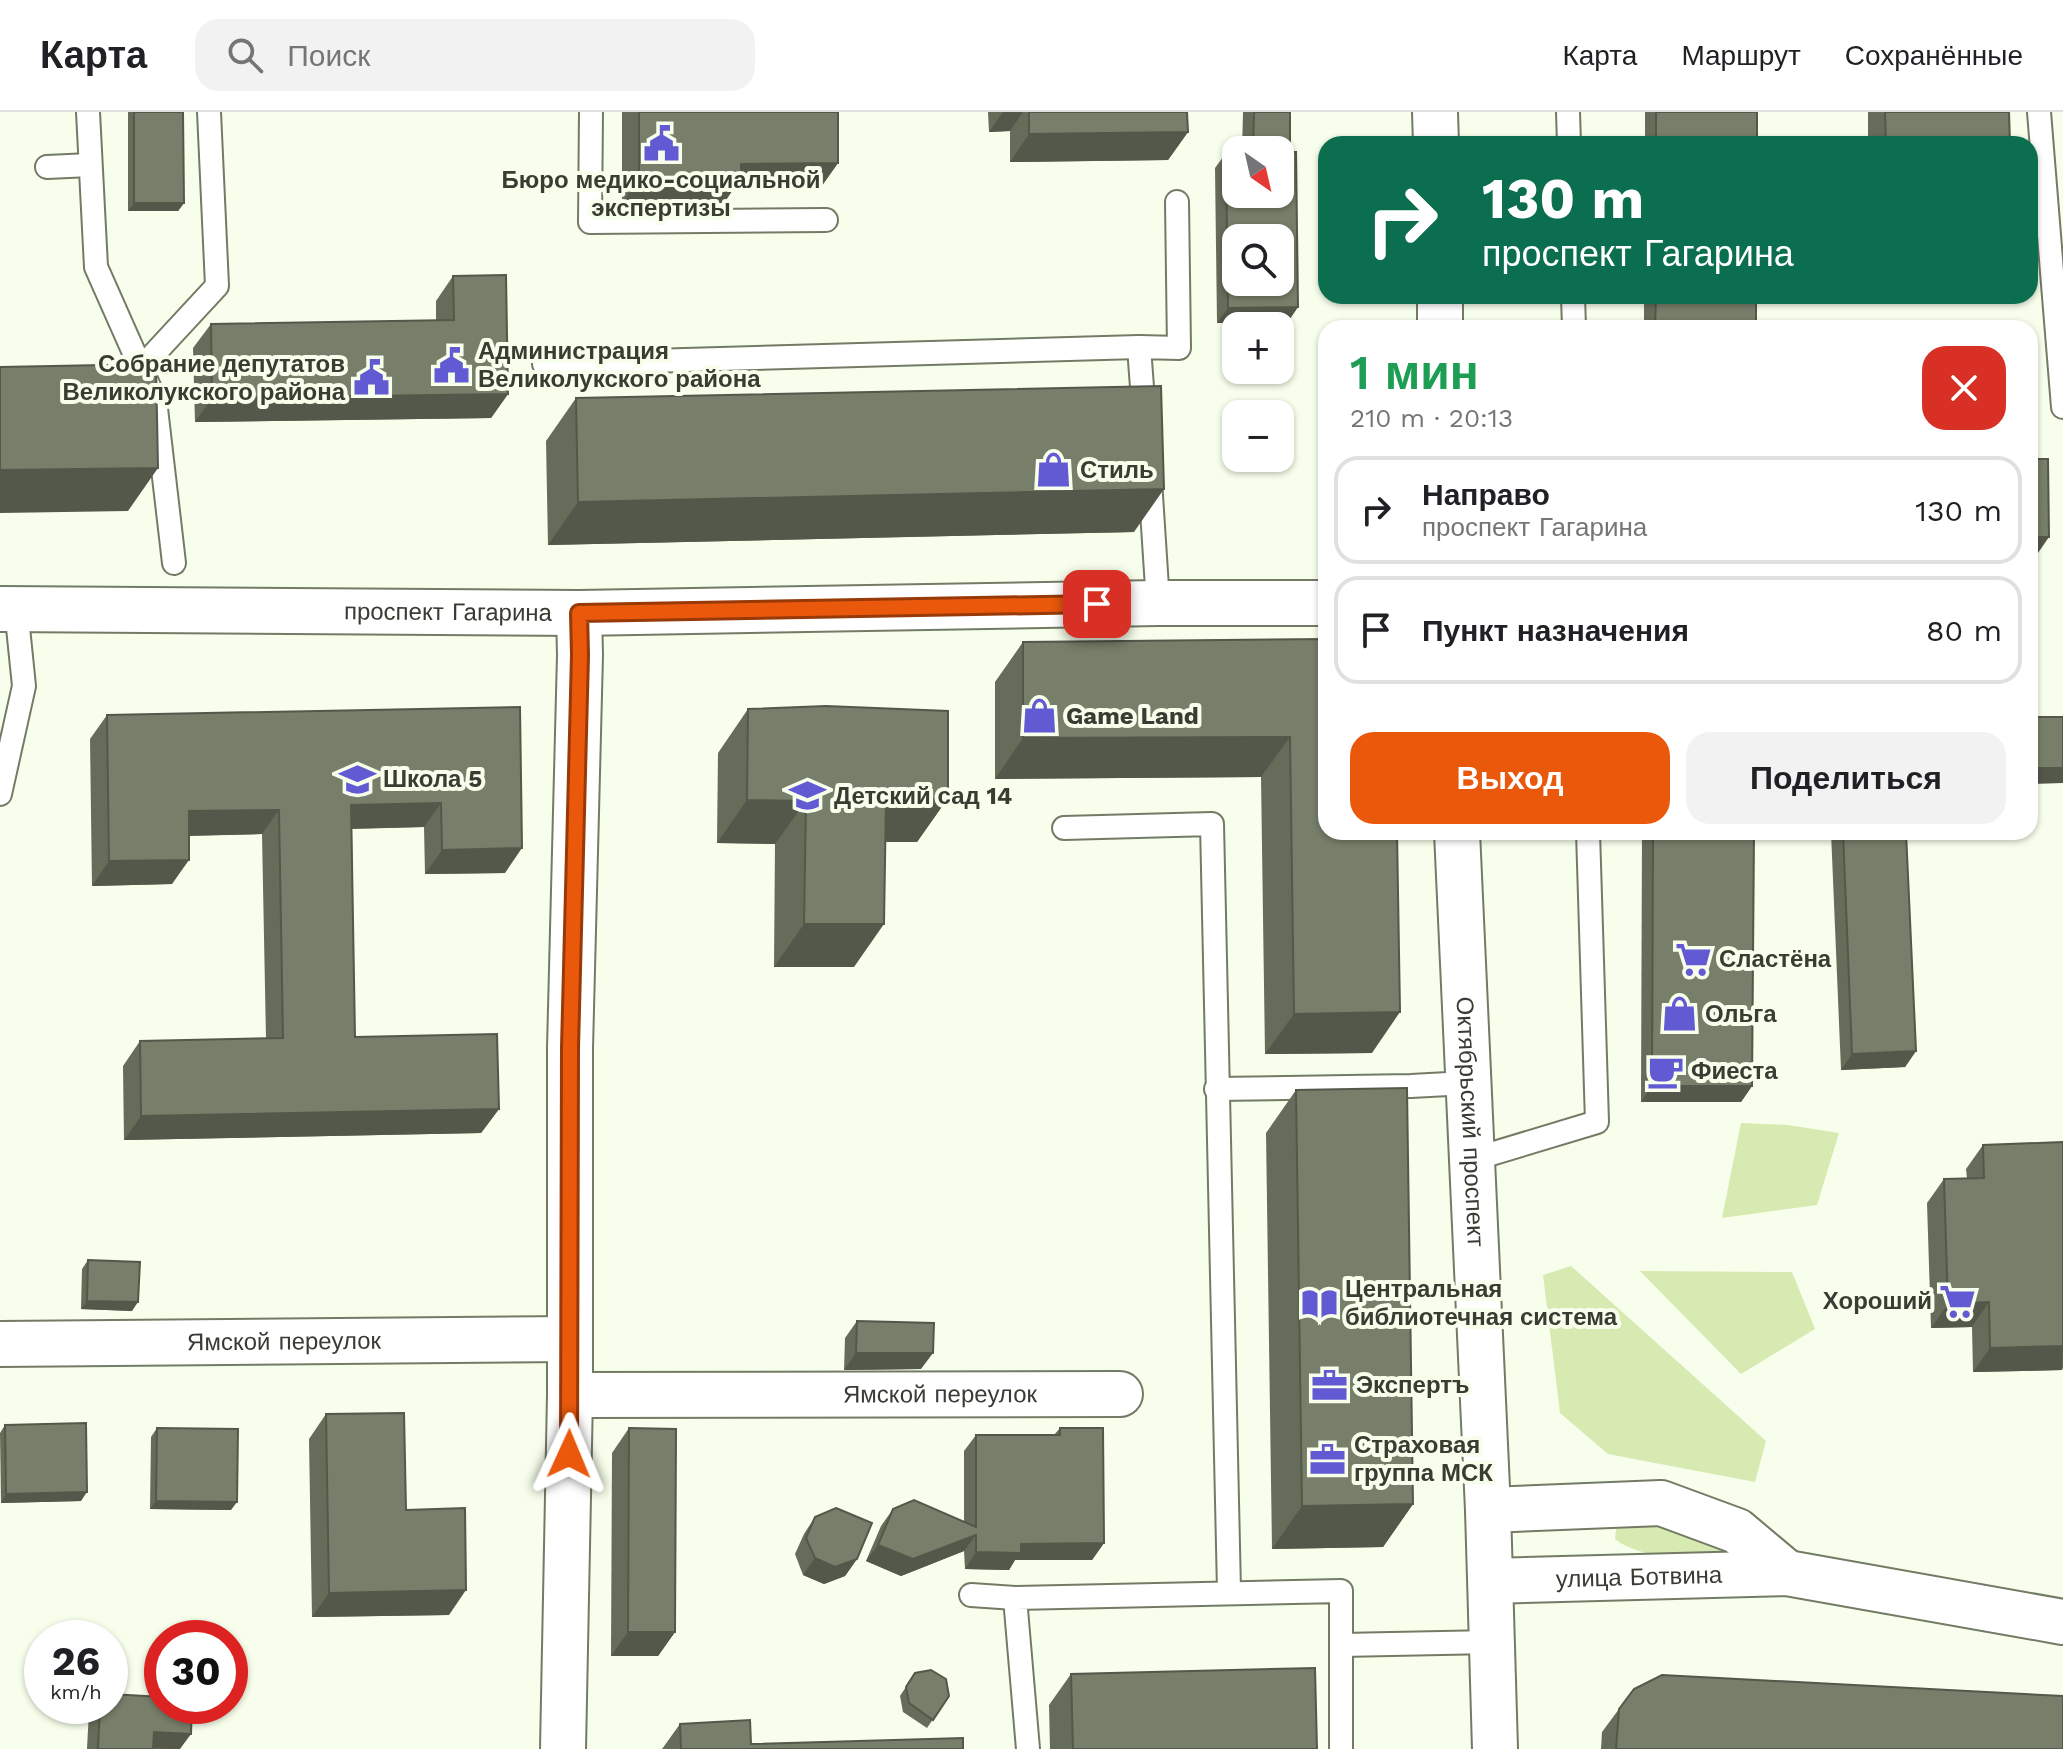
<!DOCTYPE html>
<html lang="ru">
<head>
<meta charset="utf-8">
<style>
  :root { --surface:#fff; --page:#f2f2f2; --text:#202124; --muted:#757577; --line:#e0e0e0; --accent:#ea580c }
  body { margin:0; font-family:"Work Sans",sans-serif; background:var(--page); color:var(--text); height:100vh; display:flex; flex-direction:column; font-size:30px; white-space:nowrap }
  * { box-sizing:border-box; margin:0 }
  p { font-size:26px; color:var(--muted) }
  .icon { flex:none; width:44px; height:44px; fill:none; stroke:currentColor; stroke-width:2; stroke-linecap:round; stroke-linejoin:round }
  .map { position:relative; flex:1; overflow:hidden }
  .side { position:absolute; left:1318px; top:208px; width:720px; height:520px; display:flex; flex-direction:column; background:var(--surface); border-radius:24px; box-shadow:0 2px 6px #0004 }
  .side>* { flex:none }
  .hud { position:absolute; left:1318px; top:24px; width:720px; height:168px; border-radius:24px; box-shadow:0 2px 6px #0004; background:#0b6e4f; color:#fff; overflow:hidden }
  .needle { width:52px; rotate:146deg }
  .buttons { position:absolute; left:1222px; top:24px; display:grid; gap:16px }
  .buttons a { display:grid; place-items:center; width:72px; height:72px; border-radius:16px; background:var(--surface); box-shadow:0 2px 6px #0004; font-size:40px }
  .speed { position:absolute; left:24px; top:1508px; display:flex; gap:16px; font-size:40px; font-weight:700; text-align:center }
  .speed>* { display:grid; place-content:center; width:104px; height:104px; border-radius:50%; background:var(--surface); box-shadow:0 2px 6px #0004; line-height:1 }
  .speed small { font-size:20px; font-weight:400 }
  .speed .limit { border:12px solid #d22; background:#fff; color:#111 }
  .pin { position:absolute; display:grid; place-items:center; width:68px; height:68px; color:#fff; margin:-34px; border-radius:16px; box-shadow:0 4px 12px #0006 }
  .me { position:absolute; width:88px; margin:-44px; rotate:1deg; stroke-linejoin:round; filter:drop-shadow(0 0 6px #0008) }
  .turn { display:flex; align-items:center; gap:28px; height:168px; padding:0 32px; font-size:36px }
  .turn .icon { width:104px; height:104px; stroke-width:2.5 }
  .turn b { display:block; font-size:56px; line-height:68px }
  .round { display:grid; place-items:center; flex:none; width:84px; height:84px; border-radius:24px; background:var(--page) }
  .overview { display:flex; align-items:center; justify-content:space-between; height:136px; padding:0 32px }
  h1 { font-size:48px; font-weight:600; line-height:60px; color:#1e9e55 }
  .cta { display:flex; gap:16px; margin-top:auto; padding:16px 32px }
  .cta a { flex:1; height:92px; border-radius:24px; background:var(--accent); color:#fff; font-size:32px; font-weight:600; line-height:92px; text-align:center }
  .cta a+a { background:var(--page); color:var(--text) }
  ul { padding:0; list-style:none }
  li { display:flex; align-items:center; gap:24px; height:108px; margin:0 16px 12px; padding:0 16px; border:4px solid var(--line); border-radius:24px }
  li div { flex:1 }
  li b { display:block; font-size:30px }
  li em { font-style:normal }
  header { display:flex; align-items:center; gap:48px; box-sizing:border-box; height:112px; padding:0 40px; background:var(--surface); border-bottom:2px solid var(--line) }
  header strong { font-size:38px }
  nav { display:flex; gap:44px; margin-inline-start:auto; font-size:28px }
  .search { width:560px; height:72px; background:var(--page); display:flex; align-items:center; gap:20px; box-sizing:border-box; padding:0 28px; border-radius:24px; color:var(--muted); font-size:30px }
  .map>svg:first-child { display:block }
  .green { fill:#d6eab2 }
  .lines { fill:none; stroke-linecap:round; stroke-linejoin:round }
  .service-casing { stroke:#737b65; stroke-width:26 }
  .minor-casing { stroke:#737b65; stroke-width:48 }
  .tertiary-casing { stroke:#737b65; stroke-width:48 }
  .secondary-casing { stroke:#737b65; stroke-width:48 }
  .service { stroke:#fff; stroke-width:22 }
  .minor { stroke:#fff; stroke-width:44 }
  .tertiary { stroke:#fff; stroke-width:44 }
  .secondary { stroke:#fff; stroke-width:44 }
  .wall { fill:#666c5a }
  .shaded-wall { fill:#53584a }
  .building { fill:#777e69; stroke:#53584a; stroke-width:2; fill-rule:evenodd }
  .route-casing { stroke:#983908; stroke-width:20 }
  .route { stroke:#ea580c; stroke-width:14 }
  .labels { text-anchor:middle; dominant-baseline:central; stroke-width:8; stroke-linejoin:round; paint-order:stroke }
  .poi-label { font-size:24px; font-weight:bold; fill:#383c32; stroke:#f7feeb; text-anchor:start }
  .street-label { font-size:24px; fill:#383c32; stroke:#f7feeb }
</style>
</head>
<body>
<header>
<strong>Карта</strong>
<div class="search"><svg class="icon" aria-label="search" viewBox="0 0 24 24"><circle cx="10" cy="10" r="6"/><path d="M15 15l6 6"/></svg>Поиск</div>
<nav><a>Карта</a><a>Маршрут</a><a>Сохранённые</a></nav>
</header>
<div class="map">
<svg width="2063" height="1637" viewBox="0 0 2063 1637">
  <rect width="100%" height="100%" fill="#f7feeb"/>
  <g class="green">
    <polygon points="1741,1011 1788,1013 1839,1021 1817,1093 1722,1106"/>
    <polygon points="1571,1154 1766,1329 1755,1370 1608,1342 1560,1301 1543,1163"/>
    <polygon points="1640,1159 1792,1160 1815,1217 1741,1262"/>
    <path d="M1633,1403l88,17 30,32c-34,1 -111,-4 -136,-25l2,-17z"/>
  </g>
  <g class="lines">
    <defs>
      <g id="service">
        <polyline points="88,0 96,155 155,288 174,451"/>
        <polyline points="591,0 590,110 826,108"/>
        <polyline points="1568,0 1569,32"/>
        <polyline points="2039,0 2063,295"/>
        <polyline points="47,55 90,53"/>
        <polyline points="1573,184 1574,216"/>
        <polyline points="544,252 1139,235"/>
        <polyline points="141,256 217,174 209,0"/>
        <polyline points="1144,302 1139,235 1179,236 1177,90"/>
        <polyline points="1150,368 1158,491"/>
        <polyline points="0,682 24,574 16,496"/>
        <polyline points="1064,716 1212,712 1229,1479"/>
        <polyline points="1216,977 1411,974 1467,971"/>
        <polyline points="1471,1048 1597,1010 1588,720"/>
        <polyline points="971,1483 1015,1486"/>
        <polyline points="1341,1533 1492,1530"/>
        <polyline points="1028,1637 1015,1486 1341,1479 1341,1637"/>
      </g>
      <g id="minor">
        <path id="s1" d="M0,1232l570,-5"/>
        <path id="s2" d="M570,1283l550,-1"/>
        <polyline points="563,1637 570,1283 570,936 580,543 579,501"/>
      </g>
      <polyline id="tertiary" points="1488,1398 1495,1637"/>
      <g id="secondary">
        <polyline points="1435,0 1436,32"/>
        <polyline points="1440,184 1440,216"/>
        <path id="s3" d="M0,497l579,4 579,-10h168"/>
        <path id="s4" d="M1457,720l31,678 173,-7 76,28 50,42"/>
        <path id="s5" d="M1491,1469l296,-8 276,49"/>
      </g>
    </defs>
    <use href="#service" class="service-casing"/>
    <use href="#minor" class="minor-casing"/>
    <use href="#tertiary" class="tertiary-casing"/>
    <use href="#secondary" class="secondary-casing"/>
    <use href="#service" class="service"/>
    <use href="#minor" class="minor"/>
    <use href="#tertiary" class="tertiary"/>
    <use href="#secondary" class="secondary"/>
  </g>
  <g class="wall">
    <polygon points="128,0 183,0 184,91 178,99 128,99"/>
    <polygon points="622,0 838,0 838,51 821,75 734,76 724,91 622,91"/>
    <polygon points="988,0 1187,0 1188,20 1168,48 1010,50 1010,19 989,20"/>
    <polygon points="1243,0 1290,0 1290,40 1298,195 1287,211 1217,211 1215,56 1226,41 1236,82 1280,38 1242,38"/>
    <rect x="1645" y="0" width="112" height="32"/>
    <polygon points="1868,0 2009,0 2010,32 1868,32"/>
    <polygon points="453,164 508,282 491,306 195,310 193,236 211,212 436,208 436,189"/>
    <rect x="1644" y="184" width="112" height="32"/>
    <polygon points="576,286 1134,420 548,433 546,329"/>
    <polygon points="1326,527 1372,941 1265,942 1261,665 995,667 995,570 1023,530"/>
    <polygon points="520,595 505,761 425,762 424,715 352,717 355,925 499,997 481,1021 124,1028 123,954 140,929 266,927 262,722 189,724 172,772 92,774 90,627 107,603"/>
    <polygon points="748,597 948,686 917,730 885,730 854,855 774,855 775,732 717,731 718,641"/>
    <polygon points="1642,720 1754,720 1752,974 1741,990 1641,990"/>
    <polygon points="1831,720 1906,720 1916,939 1905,955 1841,958"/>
    <polygon points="1296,978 1413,1392 1383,1435 1272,1437 1266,1021"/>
    <polygon points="2063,1030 2063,1256 2062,1258 1973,1260 1972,1215 1931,1216 1927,1091 1944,1067 1967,1066 1966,1057 1983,1033"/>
    <polygon points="88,1148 132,1199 81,1197 82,1157"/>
    <polygon points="857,1209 921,1257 844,1258 845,1226"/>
    <polygon points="326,1302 406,1398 449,1503 312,1505 309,1327"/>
    <polygon points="5,1313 81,1389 1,1391 0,1321"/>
    <polygon points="157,1316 231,1398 150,1397 151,1325"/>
    <polygon points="629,1316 675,1520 658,1544 611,1544 612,1341"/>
    <polygon points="1060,1316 1104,1431 1092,1448 1015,1448 1009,1458 965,1457 964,1439 901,1464 866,1449 881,1414 893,1397 964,1410 964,1339 976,1323 1054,1323"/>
    <polygon points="815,1405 857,1447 845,1464 824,1472 803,1463 795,1442 804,1422"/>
    <polygon points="915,1561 949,1584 927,1616 903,1600 900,1584"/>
    <polygon points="1071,1562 1317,1637 1050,1637 1049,1593"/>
    <polygon points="92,1594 110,1594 180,1637 87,1637 89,1598"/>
    <polygon points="1619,1597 2063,1637 1601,1637 1602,1620"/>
    <polygon points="680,1612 751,1632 963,1637 662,1637"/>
  </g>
  <g class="shaded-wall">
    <polygon points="1003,0 1023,0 1010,19 989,20"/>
    <polygon points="1188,20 1168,48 1010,50 1029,22"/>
    <polygon points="838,51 821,75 734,76 724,91 622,91 639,67 741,52"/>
    <polygon points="134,91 184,91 178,99 128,99"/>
    <polygon points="1298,195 1287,211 1217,211 1228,196"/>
    <polygon points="508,282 491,306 195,310 212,286"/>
    <polygon points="158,356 128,399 0,401 0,358"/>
    <polygon points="1164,377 1134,420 548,433 578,390"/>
    <polygon points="2030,425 2049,425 2038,441 2030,441"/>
    <polygon points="1290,625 1261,665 995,667 1023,626"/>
    <polygon points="2030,656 2063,656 2063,671 2030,672"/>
    <polygon points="886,686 948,686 917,730 855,730"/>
    <polygon points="747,688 806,689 775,732 717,731"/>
    <polygon points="441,691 424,715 334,717 351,693"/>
    <polygon points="279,698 262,722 172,724 189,699"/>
    <polygon points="522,736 505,761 425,762 442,738"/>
    <polygon points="189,748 172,772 92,774 109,749"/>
    <polygon points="804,812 884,812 854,855 774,855"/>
    <polygon points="1400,900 1372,941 1265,942 1294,902"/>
    <polygon points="1916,939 1905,955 1841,958 1852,942"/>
    <polygon points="1652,974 1752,974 1741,990 1641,990"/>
    <polygon points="499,997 481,1021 124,1028 141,1004"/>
    <polygon points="87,1189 138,1190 132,1199 81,1197"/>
    <polygon points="1989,1190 1972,1215 1931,1216 1948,1192"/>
    <polygon points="2063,1234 2062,1258 1973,1260 1990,1236"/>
    <polygon points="856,1241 933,1241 921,1257 844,1258"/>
    <polygon points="87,1380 81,1389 1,1391 6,1382"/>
    <polygon points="156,1389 237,1390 231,1398 150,1397"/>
    <polygon points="1413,1392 1383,1435 1272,1437 1302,1394"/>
    <polygon points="976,1423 964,1439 901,1464 866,1449 878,1433"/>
    <polygon points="1104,1431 1092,1448 1015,1448 1009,1458 965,1457 976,1440 1021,1432"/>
    <polygon points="815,1446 857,1447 845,1464 824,1472 803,1463"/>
    <polygon points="466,1478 449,1503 312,1505 329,1481"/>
    <polygon points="628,1520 675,1520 658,1544 611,1544"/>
    <polygon points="154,1620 191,1622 180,1637 142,1636"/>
  </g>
  <g class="building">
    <polygon points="134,0 183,0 184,91 134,91"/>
    <polygon points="639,0 838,0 838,51 741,52 741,67 639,67"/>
    <polygon points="1029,0 1187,0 1188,20 1029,22"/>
    <path d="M1254,0h36v40h6l2,155 -70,1 -2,-155h10v41h44v-44h-27zM1236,126h44v44h-44z"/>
    <rect x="1656" y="0" width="101" height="32"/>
    <polygon points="1885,0 2009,0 2010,32 1886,32"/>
    <polygon points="506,163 508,282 212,286 211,212 454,208 453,164"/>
    <polygon points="1656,184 1756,184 1756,216 1655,216"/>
    <polygon points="2030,231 2032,231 2033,347 2048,347 2049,425 2030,425"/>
    <polygon points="156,252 158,356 0,358 0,255"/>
    <polygon points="1161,274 1164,377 578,390 576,286"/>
    <polygon points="2030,434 2032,605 2063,605 2063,656 2030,656"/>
    <polygon points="1326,527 1326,720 1397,720 1400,900 1294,902 1290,625 1023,626 1023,530"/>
    <polygon points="826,594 948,599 948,686 886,686 884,812 804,812 806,689 747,688 748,597"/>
    <polygon points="520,595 522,736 442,738 441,691 351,693 355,925 497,922 499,997 141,1004 140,929 283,926 279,698 189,699 189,748 109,749 107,603"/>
    <polygon points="1653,720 1754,720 1752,974 1652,974"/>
    <polygon points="1843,720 1906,720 1916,939 1852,942"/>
    <polygon points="1407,976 1413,1392 1302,1394 1296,978"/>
    <polygon points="2063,1030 2063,1234 1990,1236 1989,1190 1948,1192 1944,1067 1984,1066 1983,1033"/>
    <polygon points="88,1148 140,1150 138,1190 87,1189"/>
    <polygon points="857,1209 934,1211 933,1241 856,1241"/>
    <polygon points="404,1301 406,1398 465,1396 466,1478 329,1481 326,1302"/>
    <polygon points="86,1311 87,1380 6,1382 5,1313"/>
    <polygon points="157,1316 238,1317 237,1390 156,1389"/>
    <polygon points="629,1316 676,1317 675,1520 628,1520"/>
    <polygon points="1060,1316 1103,1316 1104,1431 1021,1432 1021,1441 976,1440 976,1423 913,1447 878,1433 893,1397 914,1388 976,1415 976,1323 1060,1323"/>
    <polygon points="836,1396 872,1411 857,1447 835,1455 815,1446 806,1426 815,1405"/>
    <polygon points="1315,1556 1317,1637 1073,1637 1071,1562"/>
    <polygon points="931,1558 946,1567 949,1584 933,1608 909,1591 906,1575 915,1561"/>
    <polygon points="1662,1563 2063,1584 2063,1637 1616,1637 1619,1597 1634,1577"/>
    <polygon points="110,1582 162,1585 162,1594 192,1594 191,1622 154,1620 153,1637 98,1637 100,1594 110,1594"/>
    <polygon points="750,1608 751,1632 963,1626 963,1637 681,1637 680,1612"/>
  </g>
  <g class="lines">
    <defs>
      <polyline id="route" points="569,1342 570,936 580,543 579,501 1097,492"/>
    </defs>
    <use href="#route" class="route-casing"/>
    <use href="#route" class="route"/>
  </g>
  <defs>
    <symbol id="civic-bare" viewBox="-9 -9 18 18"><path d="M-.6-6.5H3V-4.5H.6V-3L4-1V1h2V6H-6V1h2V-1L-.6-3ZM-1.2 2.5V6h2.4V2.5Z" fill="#625ad3" stroke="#f7feeb" stroke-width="2.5" paint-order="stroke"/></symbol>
    <symbol id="shop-bare" viewBox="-9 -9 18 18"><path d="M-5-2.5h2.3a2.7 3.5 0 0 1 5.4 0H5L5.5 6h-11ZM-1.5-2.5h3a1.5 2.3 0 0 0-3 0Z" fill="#625ad3" stroke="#f7feeb" stroke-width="2.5" paint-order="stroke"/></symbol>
    <symbol id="school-bare" viewBox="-9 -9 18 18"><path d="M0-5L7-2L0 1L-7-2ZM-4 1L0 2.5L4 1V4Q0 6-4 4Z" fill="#625ad3" stroke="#f7feeb" stroke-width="2.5" paint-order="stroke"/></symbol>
    <symbol id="supermarket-bare" viewBox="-9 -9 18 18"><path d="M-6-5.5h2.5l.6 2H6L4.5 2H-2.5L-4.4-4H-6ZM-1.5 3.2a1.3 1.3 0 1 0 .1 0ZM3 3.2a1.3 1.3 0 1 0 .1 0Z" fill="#625ad3" stroke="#f7feeb" stroke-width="2.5" paint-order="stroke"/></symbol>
    <symbol id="cafe-bare" viewBox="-9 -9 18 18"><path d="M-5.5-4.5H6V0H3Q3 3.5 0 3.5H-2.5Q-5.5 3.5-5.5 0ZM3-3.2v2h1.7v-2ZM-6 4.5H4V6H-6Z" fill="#625ad3" stroke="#f7feeb" stroke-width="2.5" paint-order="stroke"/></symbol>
    <symbol id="library-bare" viewBox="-9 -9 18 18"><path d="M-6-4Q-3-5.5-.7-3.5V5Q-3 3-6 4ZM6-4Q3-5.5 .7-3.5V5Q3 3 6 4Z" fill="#625ad3" stroke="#f7feeb" stroke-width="2.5" paint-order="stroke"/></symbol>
    <symbol id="office-bare" viewBox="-9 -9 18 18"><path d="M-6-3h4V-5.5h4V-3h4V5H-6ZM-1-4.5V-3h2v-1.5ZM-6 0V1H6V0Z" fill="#625ad3" stroke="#f7feeb" stroke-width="2.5" paint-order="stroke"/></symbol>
  </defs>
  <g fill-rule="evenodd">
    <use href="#civic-bare" x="636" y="6" width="51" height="51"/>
    <use href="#civic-bare" x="426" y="228" width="51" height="51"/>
    <use href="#civic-bare" x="346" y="240" width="51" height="51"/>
    <use href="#shop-bare" x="1028" y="332" width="51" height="51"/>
    <use href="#shop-bare" x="1014" y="578" width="51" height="51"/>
    <use href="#school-bare" x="332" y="642" width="51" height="51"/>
    <use href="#school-bare" x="782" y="658" width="51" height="51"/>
    <use href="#supermarket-bare" x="1668" y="822" width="51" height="51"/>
    <use href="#shop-bare" x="1654" y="876" width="51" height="51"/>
    <use href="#cafe-bare" x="1640" y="934" width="51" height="51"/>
    <use href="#supermarket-bare" x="1932" y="1164" width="51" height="51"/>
    <use href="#library-bare" x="1294" y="1166" width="51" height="51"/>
    <use href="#office-bare" x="1304" y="1248" width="51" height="51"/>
    <use href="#office-bare" x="1302" y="1322" width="51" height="51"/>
  </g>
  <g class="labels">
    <g class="poi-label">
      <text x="661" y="68" text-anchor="middle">Бюро медико-социальной<tspan x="661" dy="28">экспертизы</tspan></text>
      <text x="478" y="239">Администрация<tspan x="478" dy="28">Великолукского района</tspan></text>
      <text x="345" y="252" text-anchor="end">Собрание депутатов<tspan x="345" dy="28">Великолукского района</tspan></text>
      <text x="1080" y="358">Стиль</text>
      <text x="1066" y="604">Game Land</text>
      <text x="383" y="667">Школа 5</text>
      <text x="834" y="684">Детский сад 14</text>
      <text x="1719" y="847">Сластёна</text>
      <text x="1705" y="902">Ольга</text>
      <text x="1691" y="959">Фиеста</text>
      <text x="1345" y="1177">Центральная<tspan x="1345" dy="28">библиотечная система</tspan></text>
      <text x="1932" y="1189" text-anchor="end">Хороший</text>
      <text x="1356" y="1273">Экспертъ</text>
      <text x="1354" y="1333">Страховая<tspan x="1354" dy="28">группа МСК</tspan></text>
    </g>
    <g class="street-label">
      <text stroke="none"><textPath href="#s3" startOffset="448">проспект Гагарина</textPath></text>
      <text stroke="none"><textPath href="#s4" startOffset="290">Октябрьский проспект</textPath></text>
      <text stroke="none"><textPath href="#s1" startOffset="284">Ямской переулок</textPath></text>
      <text stroke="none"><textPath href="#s2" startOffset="370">Ямской переулок</textPath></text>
      <text stroke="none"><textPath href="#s5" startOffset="148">улица Ботвина</textPath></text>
    </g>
  </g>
</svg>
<div class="buttons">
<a><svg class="needle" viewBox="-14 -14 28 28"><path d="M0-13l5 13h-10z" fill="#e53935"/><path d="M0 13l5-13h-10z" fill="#757577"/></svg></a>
<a><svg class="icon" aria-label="search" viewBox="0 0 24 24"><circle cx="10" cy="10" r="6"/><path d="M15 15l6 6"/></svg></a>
<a>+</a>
<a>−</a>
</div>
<div class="speed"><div>26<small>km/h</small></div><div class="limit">30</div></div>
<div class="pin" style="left:1097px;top:492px;background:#d93025"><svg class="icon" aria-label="arrive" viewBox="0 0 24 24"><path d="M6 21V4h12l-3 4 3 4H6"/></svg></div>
<svg class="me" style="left:569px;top:1342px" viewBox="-20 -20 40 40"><path d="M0-17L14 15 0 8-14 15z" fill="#ea580c" stroke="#fff" stroke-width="4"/></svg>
<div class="hud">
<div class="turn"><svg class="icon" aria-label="right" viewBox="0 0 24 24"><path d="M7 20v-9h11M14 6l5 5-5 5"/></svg><div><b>130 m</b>проспект Гагарина</div></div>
</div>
<section class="side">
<div class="overview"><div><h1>1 мин</h1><p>210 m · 20:13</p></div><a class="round" style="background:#d93025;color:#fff"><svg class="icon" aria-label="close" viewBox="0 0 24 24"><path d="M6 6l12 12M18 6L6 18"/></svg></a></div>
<ul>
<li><svg class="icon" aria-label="right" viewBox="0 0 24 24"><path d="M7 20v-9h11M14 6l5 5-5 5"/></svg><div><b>Направо</b><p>проспект Гагарина</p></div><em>130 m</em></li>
<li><svg class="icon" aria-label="arrive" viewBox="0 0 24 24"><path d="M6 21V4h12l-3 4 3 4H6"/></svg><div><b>Пункт назначения</b></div><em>80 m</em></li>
</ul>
<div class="cta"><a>Выход</a><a>Поделиться</a></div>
</section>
</div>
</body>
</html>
